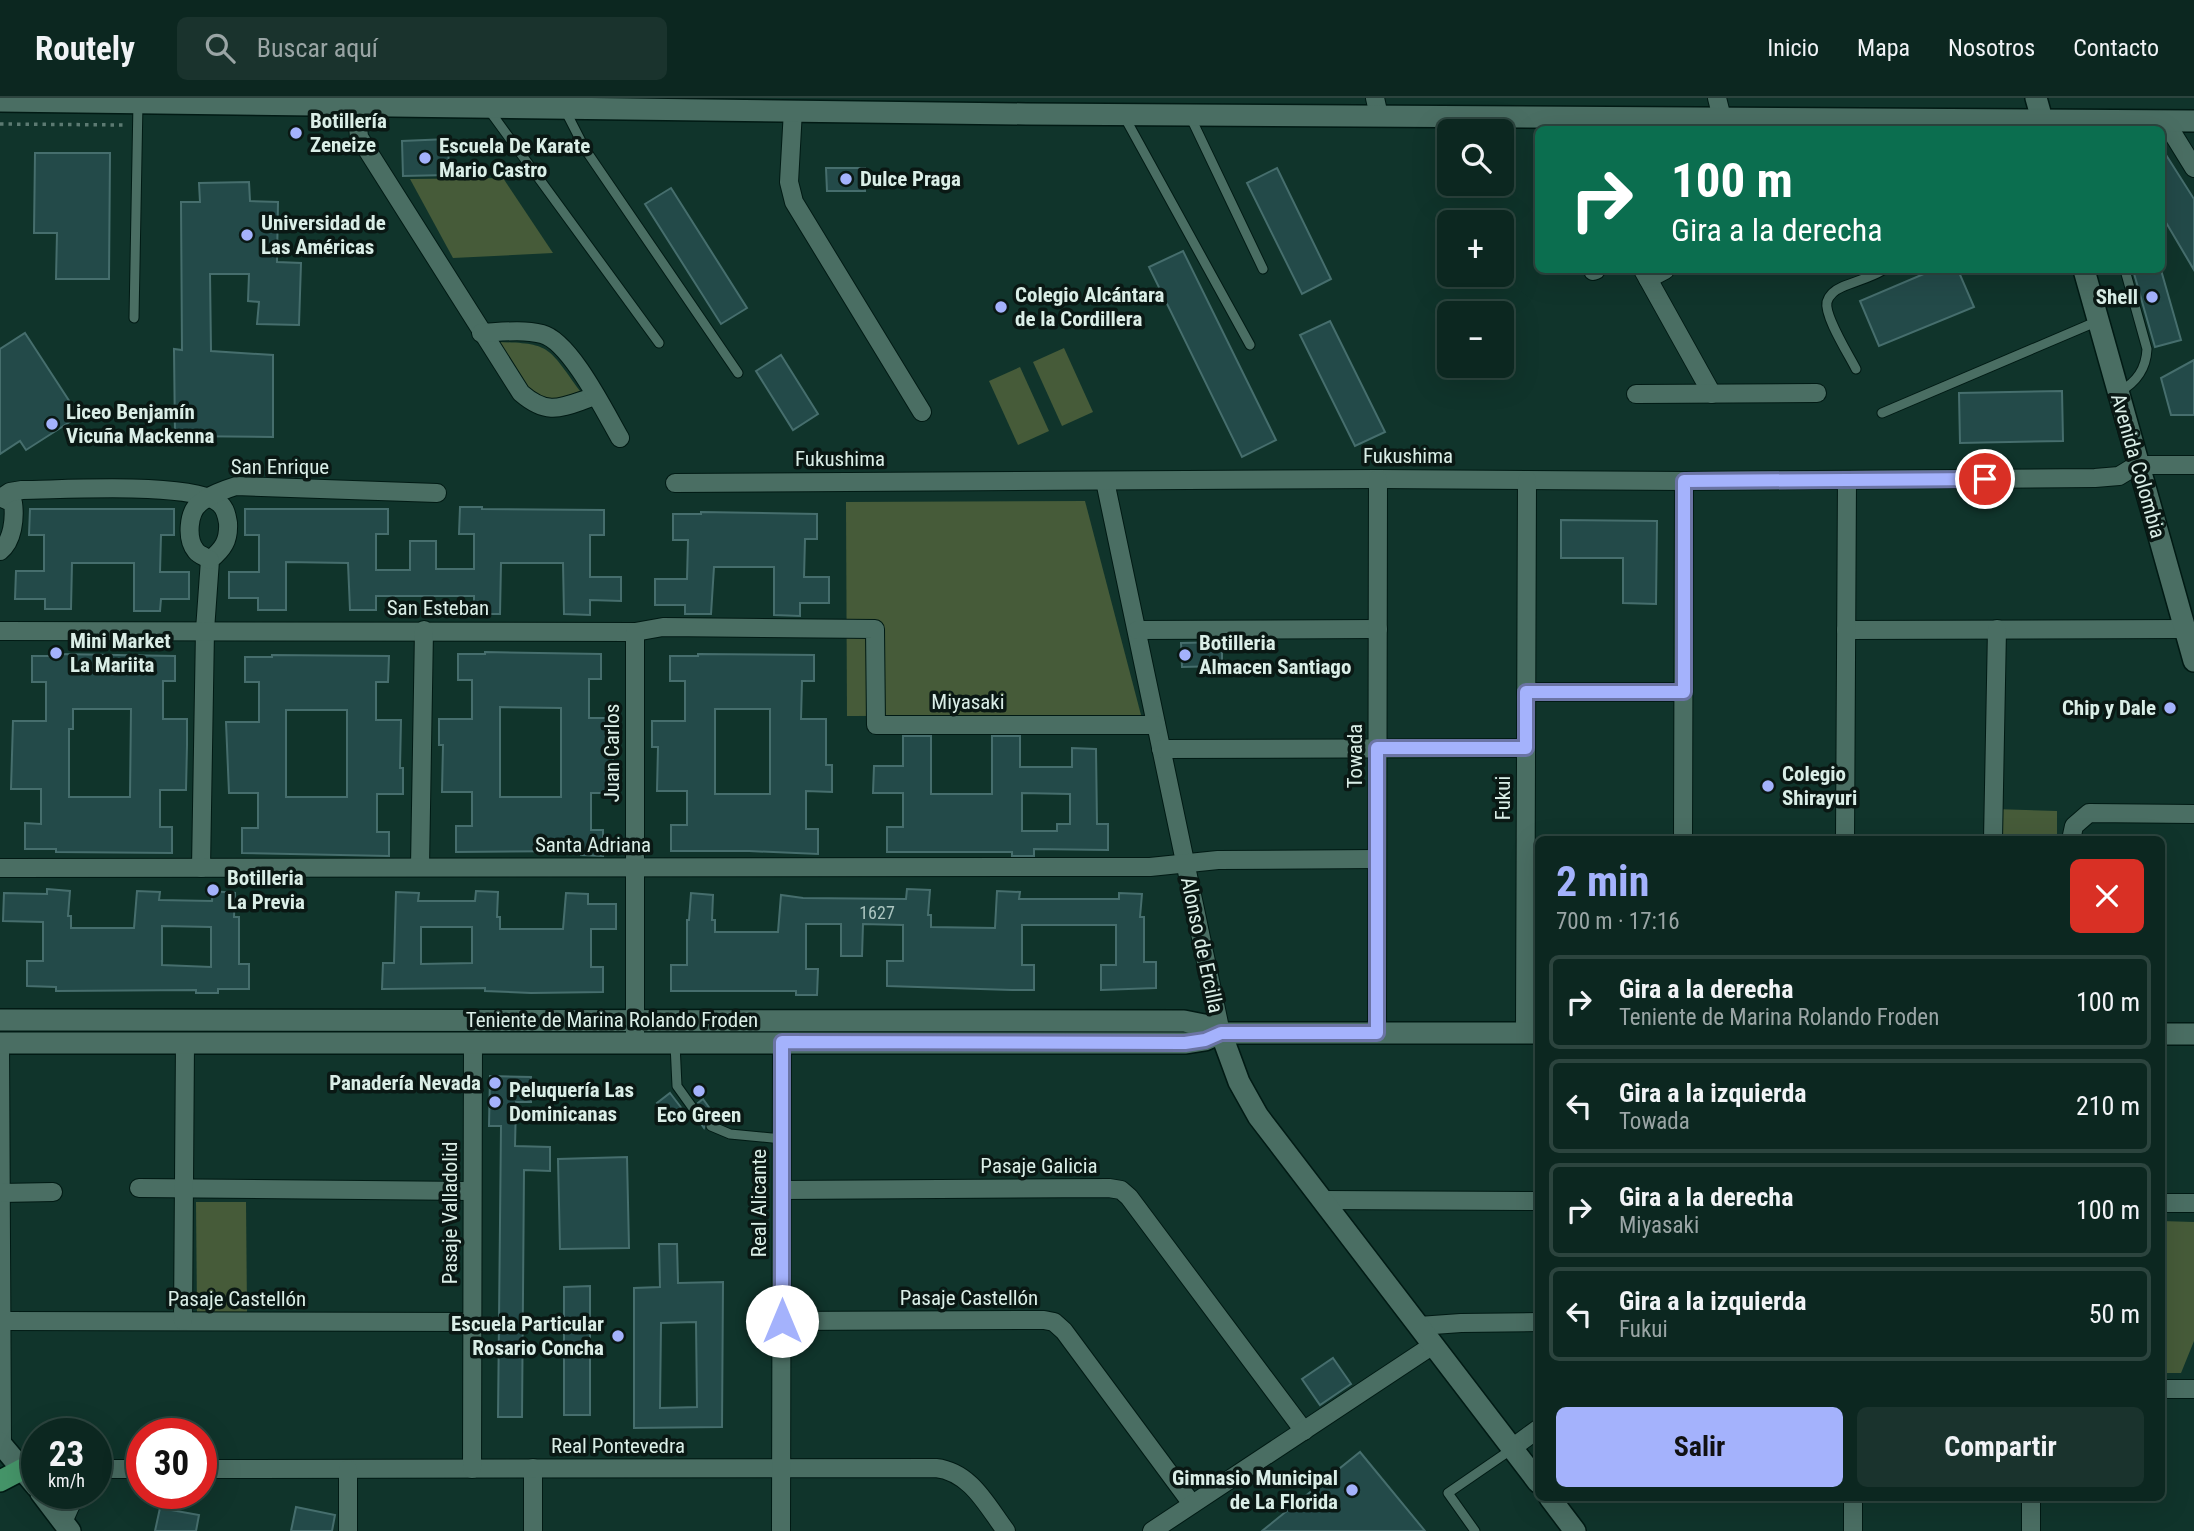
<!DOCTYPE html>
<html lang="es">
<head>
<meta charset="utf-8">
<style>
  :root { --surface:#0c2720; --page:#1a332d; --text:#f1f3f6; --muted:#9aa5a5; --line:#2c443e; --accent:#a4b2fc }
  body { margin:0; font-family:"Roboto Condensed",sans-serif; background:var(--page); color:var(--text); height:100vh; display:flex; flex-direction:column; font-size:26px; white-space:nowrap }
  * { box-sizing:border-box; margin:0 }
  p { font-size:23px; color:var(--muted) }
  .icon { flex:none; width:38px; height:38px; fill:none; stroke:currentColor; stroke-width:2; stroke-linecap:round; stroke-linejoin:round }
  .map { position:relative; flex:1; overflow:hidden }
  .panel { position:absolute; left:1535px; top:738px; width:630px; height:665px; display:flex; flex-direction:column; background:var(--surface); border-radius:10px; box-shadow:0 7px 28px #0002,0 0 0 2px var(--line) }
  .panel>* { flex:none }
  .top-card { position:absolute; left:1535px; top:28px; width:630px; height:147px; border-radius:10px; box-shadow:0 7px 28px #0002,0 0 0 2px var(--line); background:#0b6e4f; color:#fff; overflow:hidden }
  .controls { position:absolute; left:1437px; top:21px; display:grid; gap:14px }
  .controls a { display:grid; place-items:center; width:77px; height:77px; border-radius:10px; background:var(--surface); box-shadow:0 7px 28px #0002,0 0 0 2px var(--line); font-size:35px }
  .speed { position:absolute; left:21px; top:1320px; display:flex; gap:14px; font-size:35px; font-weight:700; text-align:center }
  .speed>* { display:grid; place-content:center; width:91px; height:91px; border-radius:50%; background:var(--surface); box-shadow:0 7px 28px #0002,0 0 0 2px var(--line); line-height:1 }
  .speed small { font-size:18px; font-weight:400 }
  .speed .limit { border:10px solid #d22; background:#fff; color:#111 }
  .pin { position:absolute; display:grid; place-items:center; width:60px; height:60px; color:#fff; margin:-30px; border:4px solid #fff; border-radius:50%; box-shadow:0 2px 7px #0007 }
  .me { position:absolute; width:77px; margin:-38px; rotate:0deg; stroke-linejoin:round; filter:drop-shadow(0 0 5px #0008) }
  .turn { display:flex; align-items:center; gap:24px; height:147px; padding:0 21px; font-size:32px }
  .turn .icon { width:91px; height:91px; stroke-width:2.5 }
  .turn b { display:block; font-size:49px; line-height:60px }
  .round { display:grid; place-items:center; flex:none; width:74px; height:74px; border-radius:10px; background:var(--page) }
  .headline { display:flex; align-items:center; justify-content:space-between; height:119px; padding:0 21px }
  h1 { font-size:42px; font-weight:700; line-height:52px; color:var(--accent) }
  .button { display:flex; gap:14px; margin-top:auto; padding:14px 21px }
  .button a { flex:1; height:80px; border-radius:10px; background:var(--accent); color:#111; font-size:28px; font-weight:700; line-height:80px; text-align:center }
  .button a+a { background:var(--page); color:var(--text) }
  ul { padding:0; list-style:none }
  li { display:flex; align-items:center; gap:21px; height:94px; margin:0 14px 10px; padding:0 7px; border:4px solid var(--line); border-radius:10px }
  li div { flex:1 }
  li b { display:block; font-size:26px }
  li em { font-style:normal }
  header { display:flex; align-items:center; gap:42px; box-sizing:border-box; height:98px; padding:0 35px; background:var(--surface); border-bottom:2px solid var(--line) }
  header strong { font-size:33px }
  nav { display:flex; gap:38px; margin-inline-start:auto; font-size:24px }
  .search { width:490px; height:63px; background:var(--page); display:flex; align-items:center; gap:18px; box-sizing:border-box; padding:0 24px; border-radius:10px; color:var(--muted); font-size:26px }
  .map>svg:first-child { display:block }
  .green { fill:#465b39 }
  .building { fill:#234a49; stroke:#466e6d; stroke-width:2; fill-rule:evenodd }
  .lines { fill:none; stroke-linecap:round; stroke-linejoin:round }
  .lane-casing { stroke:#011a14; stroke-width:11 }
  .street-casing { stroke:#011a14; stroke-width:20 }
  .secondary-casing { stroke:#011a14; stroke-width:24 }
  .primary-casing { stroke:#011a14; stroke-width:24 }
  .path { stroke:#5c7a72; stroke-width:3.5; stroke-dasharray:3.5 5; stroke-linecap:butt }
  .lane { stroke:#4a6e63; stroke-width:9 }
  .street { stroke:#4a6e63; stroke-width:18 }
  .secondary { stroke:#4a6e63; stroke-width:21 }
  .primary { stroke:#459569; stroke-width:21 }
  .route-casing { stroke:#6b74a4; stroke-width:18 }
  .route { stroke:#a4b2fc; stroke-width:12 }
  .poi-dot { fill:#a4b2fc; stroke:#0a1814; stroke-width:2.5 }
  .labels { text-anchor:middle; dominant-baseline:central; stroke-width:7; stroke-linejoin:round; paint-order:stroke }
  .number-label { font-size:18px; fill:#acc5c0 }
  .poi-label { font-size:21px; font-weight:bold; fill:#daeee7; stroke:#0a1814; text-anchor:start }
  .street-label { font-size:21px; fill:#daeee7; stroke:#0a1814 }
</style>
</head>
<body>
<header>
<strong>Routely</strong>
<div class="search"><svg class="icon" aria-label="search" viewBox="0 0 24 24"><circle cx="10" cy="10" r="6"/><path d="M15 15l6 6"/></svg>Buscar aquí</div>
<nav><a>Inicio</a><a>Mapa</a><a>Nosotros</a><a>Contacto</a></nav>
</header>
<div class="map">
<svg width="2194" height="1433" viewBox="0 0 2194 1433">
  <rect width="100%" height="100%" fill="#10342b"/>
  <g class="green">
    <polygon points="503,80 553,155 453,160 410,81"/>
    <path d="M496,244c55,1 52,5 84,49l-30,11 -18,-6z"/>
    <polygon points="1064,250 1093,314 1062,328 1033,264"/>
    <polygon points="1020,269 1049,333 1018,347 989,283"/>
    <polygon points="1085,403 1141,617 847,618 846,404"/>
    <polygon points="1994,711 2057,713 2057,742 1993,742"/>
    <polygon points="196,1104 246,1104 247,1214 197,1214"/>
    <polygon points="2161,1123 2194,1124 2194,1243 2181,1275 2161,1275"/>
  </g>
  <g class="building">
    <polygon points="448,41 449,77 403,78 402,43"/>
    <polygon points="2161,49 2194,101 2194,172 2161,116"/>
    <polygon points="35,55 110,55 109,181 56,181 57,135 34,135"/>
    <polygon points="826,70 865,70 865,93 827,93"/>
    <polygon points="1277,70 1331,181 1302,196 1247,85"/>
    <polygon points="249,84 250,103 278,104 277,164 301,165 299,227 257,226 259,204 248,203 249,176 210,176 211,253 273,257 273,339 175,338 174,251 182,252 181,104 200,104 199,85"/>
    <polygon points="671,90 747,210 721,226 645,106"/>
    <polygon points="1183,153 1276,342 1242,359 1149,169"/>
    <polygon points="1933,172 1958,172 1974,209 1879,248 1860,203"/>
    <polygon points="2133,172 2161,172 2181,242 2155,249"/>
    <polygon points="1330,223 1385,334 1355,348 1300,237"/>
    <polygon points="25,235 79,318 26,352 20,343 0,356 0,251"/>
    <polygon points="781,257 818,316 793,332 756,273"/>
    <polygon points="2194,262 2194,317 2171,317 2161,280"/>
    <polygon points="2062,293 2063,343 1960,345 1959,295"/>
    <polygon points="460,409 482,409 482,411 604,412 604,437 590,437 590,479 621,479 621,503 590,502 590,517 564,516 563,465 501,465 500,516 474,516 474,498 376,498 376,512 350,512 348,465 286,464 286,512 258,512 258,500 229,500 229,474 259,474 259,437 245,437 245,411 388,411 388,436 376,436 376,472 410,472 410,443 436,443 436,471 474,471 474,436 459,436"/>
    <polygon points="30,411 174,411 174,437 161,437 160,474 189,474 189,501 161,501 160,513 134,513 134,465 72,465 71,511 45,511 45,501 15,501 16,473 44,473 44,437 29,437"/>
    <polygon points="701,414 817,416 817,441 805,441 804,479 829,479 829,505 800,505 800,518 774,517 774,469 714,469 711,516 685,516 685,507 655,507 655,481 687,481 688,442 673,442 673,416 701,416"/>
    <polygon points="1561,422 1657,423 1656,506 1623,505 1623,460 1561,460"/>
    <polygon points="1222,544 1222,568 1182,569 1181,545"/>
    <path d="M485,554l116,2v25h-12v39h24v49h4v26h-26v37h12v26l-22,-1v-4l-125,1v-26h16v-34h-30l1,-47h-4v-26h33v-39h-14v-26h27zM500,609l61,1v89h-61z"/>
    <path d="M59,556l116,2v25h-12v38h24v26l-1,45h-26v37h12v26l-116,-1v-3h-31v-26l16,1v-35h-30l2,-68h33v-39h-14v-26h27zM73,611h58l-1,88h-61v-68h4z"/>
    <path d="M698,556l116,1v26h-12l-1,38h25v46h6v27l-26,-1v38h12v25l-69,-3h-78v-26h16v-34h-30l1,-44h-6v-26h33v-40h-15v-25h28zM715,611h55v85h-55z"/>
    <path d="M272,557l117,1 -1,26h-12v38h25l-1,48h3v26h-26v38h12v24l-147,-3v-25h16v-35h-29l-3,-71h33v-40h-14v-25h27zM286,612h61v87h-61z"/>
    <path d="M903,638h28v58h61v-58h28v31h52v-19l24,1 1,75h11v26l-74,-1v7h-22v-4h-125v-25h16v-34h-30l1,-27h29zM1022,695l48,1v30h-13v7h-35z"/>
    <path d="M47,791l23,2 -2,25h3v12h63l3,-37 23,1 -1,8 53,1 1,-10 22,2 -1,24h5v47h10v25h-31v4h-22v-3l-140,1v-4l-29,-1v-25h16v-39l-40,-1 1,-28 43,1zM162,828l49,1v40l-49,-2z"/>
    <polygon points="907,791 930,792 928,817 931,817 931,829 995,830 997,793 1020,794 1019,801 1119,801 1119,795 1142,796 1140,819 1144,819 1144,864 1156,864 1156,890 1101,892 1101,867 1116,867 1116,827 1022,827 1022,867 1034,867 1034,892 1012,892 887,888 887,863 903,863 903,827 863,826 862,858 841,858 841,826 806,826 806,871 818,871 817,897 796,897 796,893 671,893 671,867 687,867 687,822 689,822 691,795 713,797 712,822 715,822 715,834 778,834 781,797 803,800 906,801"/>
    <path d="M476,793l22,1 -1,25h3v12h63l3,-36 22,1v10h28v25h-25v38h12v25l-72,1 -46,-2v-3l-103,1 1,-26h11l2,-71 23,1 -1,8h57zM421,829h51v36l-51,1z"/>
    <polygon points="490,978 531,979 531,1004 516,1004 515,1048 550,1049 550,1073 524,1072 522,1319 498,1319 501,1028 489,1028"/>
    <polygon points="670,995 686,1016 673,1026 657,1005"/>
    <polygon points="703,1001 718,1022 707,1022 704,1030 694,1016 699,1011 698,1005"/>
    <polygon points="627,1059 629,1150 560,1151 558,1061"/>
    <path d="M659,1146h18l1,39 45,-1 -1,145 -88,1v-140l26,-1zM696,1224l1,85 -37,1 1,-85z"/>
    <polygon points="590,1188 590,1317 564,1317 564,1189"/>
    <polygon points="1333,1260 1351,1286 1320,1307 1302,1281"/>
    <polygon points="1360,1354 1425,1433 1262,1433"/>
    <polygon points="296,1409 335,1417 332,1433 291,1433"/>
    <polygon points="160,1410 199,1417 196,1433 155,1433"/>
  </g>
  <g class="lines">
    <defs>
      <g id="lane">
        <polyline points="564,10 585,51 738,275"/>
        <polyline points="489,12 659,245"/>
        <polyline points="1124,18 1250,247"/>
        <polyline points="1190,18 1263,171"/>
        <polyline points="134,220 138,4"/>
        <path d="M1856,271c-7,-14 -32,-53 -29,-67 2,-7 8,-12 15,-15 14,-6 28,-9 41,-17"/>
        <path d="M2119,294c18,-10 27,-23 28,-43l-22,-79"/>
        <polyline points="1882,315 2098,223"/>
        <polyline points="675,946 677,988 692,1009"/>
        <polyline points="711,1028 730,1036 782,1041"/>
        <polyline points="1475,1433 1448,1395 1512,1351"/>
      </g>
      <g id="street">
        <polyline points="1375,0 1379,18"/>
        <polyline points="1717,0 1722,20"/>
        <path d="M356,7l3,32 162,256c29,25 42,13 75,3"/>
        <polyline points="793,12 789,84 794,104 922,314"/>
        <polyline points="2165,23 2194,70"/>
        <polyline points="1643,172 1712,296"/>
        <polyline points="1593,173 1596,172"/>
        <polyline points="1648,181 1665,172"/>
        <path d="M481,235c20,-1 41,-4 61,1 28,7 63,78 78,104"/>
        <polyline points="1636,296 1817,295"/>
        <polyline points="1105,383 1221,935"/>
        <polyline points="675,385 1378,381 1684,383 2095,380 2119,378 2137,367 2194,367"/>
        <path d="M0,399l13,6c2,15 0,38 -13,48"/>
        <path d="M2,399l8,-5 12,-2c39,0 173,-9 198,14 6,5 7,13 8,19 1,18 -5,26 -18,37l-5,70 -4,238"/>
        <path d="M210,462c-4,-3 -11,-5 -14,-9 -10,-12 -8,-39 4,-48 8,-7 26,-14 36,-17l201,7"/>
        <polyline points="1137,532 1378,531"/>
        <polyline points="1846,532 2185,531"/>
        <polyline points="0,533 635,534 663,529 875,531 876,627 1156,627"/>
        <polyline points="1526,594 1683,594"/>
        <polyline points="1161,651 1526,650"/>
        <polyline points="1683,742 1684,383"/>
        <polyline points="1845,742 1847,382"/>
        <polyline points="1993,742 1997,531"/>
        <polyline points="2071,742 2074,728 2089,715 2194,716"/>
        <polyline points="420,769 424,532"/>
        <polyline points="0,770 1150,769 1218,762 1377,761"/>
        <polyline points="1377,935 1378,381"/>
        <polyline points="1525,935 1527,382"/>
        <polyline points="635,936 635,534"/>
        <polyline points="0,944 2,1347"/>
        <polyline points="139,1090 472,1093"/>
        <polyline points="782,1092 1109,1090 1121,1092 1129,1099 1304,1333"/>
        <polyline points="1,1095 53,1094"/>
        <polyline points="1322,1102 1538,1103"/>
        <polyline points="2161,1105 2194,1105"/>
        <polyline points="1,1223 472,1224"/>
        <polyline points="183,1223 185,944"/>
        <polyline points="782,1223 1044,1222 1054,1224 1064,1233 1192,1406"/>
        <polyline points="1419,1228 1461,1225 1538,1224"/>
        <polyline points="2161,1291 2194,1291"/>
        <polyline points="1512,1350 1538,1331"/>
        <polyline points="533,1370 533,1433"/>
        <polyline points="96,1371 142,1371"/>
        <path d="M201,1371l735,-1c35,4 51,38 70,63"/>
        <polyline points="348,1371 348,1433"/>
        <polyline points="472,1371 473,944"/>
        <polyline points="1853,1400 1853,1433"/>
        <polyline points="63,1424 76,1395"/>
        <polyline points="781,1433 782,944"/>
        <polyline points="1152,1433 1433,1247"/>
        <polyline points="2031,1433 2031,1400"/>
      </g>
      <g id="secondary">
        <polyline points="2036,0 2045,32"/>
        <polyline points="0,3 1026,16 2194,23"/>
        <polyline points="2084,172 2194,563"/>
        <polyline points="0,922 1184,923 1204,927 1221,935"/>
        <polyline points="1221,935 1239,984 1258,1018 1538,1384"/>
        <polyline points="2161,936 2194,936"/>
        <polyline points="0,945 1186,945 1205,942 1221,935 1538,935"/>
        <polyline points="0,1345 37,1389"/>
        <polyline points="41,1395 70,1433"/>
        <polyline points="1550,1400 1575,1433"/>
      </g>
      <polyline id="primary" points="0,1383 23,1371"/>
    </defs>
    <use href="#lane" class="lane-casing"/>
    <use href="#street" class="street-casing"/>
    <use href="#secondary" class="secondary-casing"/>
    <use href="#primary" class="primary-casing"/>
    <polyline class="path" points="0,26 124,27"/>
    <use href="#lane" class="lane"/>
    <use href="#street" class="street"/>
    <use href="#secondary" class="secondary"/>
    <use href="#primary" class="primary"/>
  </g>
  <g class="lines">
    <defs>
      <polyline id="route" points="782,1223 782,944 1185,945 1205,942 1221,935 1377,935 1377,650 1526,650 1526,594 1684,594 1684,383 1985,381"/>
    </defs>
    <use href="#route" class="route-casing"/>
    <use href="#route" class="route"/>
  </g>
  <g class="poi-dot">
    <circle cx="296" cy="35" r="7"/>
    <circle cx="425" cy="60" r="7"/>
    <circle cx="846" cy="81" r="7"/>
    <circle cx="247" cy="137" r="7"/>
    <circle cx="2152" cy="199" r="7"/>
    <circle cx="1001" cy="209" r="7"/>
    <circle cx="52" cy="326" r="7"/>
    <circle cx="56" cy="555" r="7"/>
    <circle cx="1185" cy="557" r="7"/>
    <circle cx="2170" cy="610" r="7"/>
    <circle cx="1768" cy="688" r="7"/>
    <circle cx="213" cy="792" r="7"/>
    <circle cx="495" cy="985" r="7"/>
    <circle cx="699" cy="993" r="7"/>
    <circle cx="495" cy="1004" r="7"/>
    <circle cx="618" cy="1238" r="7"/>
    <circle cx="1352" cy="1392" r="7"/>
  </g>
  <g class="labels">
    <g class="number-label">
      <text x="877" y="814">1627</text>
    </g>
    <g class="poi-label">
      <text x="310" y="23">Botillería<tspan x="310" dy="24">Zeneize</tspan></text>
      <text x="439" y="48">Escuela De Karate<tspan x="439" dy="24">Mario Castro</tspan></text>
      <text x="860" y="81">Dulce Praga</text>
      <text x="261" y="125">Universidad de<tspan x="261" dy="24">Las Américas</tspan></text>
      <text x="1015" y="197">Colegio Alcántara<tspan x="1015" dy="24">de la Cordillera</tspan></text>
      <text x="2138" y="199" text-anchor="end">Shell</text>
      <text x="66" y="314">Liceo Benjamín<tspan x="66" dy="24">Vicuña Mackenna</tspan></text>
      <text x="70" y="543">Mini Market<tspan x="70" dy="24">La Mariita</tspan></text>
      <text x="1199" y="545">Botilleria<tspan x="1199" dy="24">Almacen Santiago</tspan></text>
      <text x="2156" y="610" text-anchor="end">Chip y Dale</text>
      <text x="1782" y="676">Colegio<tspan x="1782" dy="24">Shirayuri</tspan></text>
      <text x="227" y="780">Botilleria<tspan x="227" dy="24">La Previa</tspan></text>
      <text x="481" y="985" text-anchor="end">Panadería Nevada</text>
      <text x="509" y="992">Peluquería Las<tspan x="509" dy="24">Dominicanas</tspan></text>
      <text x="699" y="1017" text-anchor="middle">Eco Green</text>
      <text x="604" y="1226" text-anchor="end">Escuela Particular<tspan x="604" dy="24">Rosario Concha</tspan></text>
      <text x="1338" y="1380" text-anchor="end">Gimnasio Municipal<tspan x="1338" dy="24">de La Florida</tspan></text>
    </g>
    <g class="street-label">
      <text x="1408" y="358">Fukushima</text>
      <text x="840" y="361">Fukushima</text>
      <text transform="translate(2138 368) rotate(74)">Avenida Colombia</text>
      <text x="280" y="369">San Enrique</text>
      <text x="438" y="510">San Esteban</text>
      <text x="968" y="604">Miyasaki</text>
      <text transform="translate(612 655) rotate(-90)">Juan Carlos</text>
      <text transform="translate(1355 658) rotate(-90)">Towada</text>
      <text transform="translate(1503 700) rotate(-90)">Fukui</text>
      <text x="593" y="747">Santa Adriana</text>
      <text transform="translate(1202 847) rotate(78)">Alonso de Ercilla</text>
      <text x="612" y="922">Teniente de Marina Rolando Froden</text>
      <text x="1039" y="1068">Pasaje Galicia</text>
      <text transform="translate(759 1105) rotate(-90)">Real Alicante</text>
      <text transform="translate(450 1115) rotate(-90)">Pasaje Valladolid</text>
      <text x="969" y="1200">Pasaje Castellón</text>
      <text x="237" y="1201">Pasaje Castellón</text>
      <text x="618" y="1348">Real Pontevedra</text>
    </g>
  </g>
</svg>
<div class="controls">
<a><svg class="icon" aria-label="search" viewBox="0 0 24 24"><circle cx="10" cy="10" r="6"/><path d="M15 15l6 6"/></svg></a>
<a>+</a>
<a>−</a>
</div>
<div class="speed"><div>23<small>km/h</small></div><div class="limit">30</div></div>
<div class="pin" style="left:1985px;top:381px;background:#d93025"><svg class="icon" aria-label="arrive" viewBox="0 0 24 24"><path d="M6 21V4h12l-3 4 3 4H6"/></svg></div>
<svg class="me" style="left:782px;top:1223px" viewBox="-20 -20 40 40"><circle r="19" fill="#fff"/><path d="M0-13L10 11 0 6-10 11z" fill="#a4b2fc"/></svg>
<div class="top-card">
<div class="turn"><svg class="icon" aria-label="right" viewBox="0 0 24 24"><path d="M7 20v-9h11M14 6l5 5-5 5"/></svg><div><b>100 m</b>Gira a la derecha</div></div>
</div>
<section class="panel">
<div class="headline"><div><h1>2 min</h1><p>700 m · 17:16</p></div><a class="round" style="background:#d93025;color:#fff"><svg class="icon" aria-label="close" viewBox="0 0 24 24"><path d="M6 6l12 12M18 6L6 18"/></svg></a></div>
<ul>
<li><svg class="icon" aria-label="right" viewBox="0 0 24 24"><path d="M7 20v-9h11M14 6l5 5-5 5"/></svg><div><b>Gira a la derecha</b><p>Teniente de Marina Rolando Froden</p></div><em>100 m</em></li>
<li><svg class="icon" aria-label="left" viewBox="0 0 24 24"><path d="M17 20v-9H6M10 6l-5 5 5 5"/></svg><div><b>Gira a la izquierda</b><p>Towada</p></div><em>210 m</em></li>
<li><svg class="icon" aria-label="right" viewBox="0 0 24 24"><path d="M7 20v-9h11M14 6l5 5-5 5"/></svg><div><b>Gira a la derecha</b><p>Miyasaki</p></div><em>100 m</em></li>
<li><svg class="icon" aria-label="left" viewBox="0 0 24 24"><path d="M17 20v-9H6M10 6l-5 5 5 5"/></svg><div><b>Gira a la izquierda</b><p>Fukui</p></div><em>50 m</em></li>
</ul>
<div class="button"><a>Salir</a><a>Compartir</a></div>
</section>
</div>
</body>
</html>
